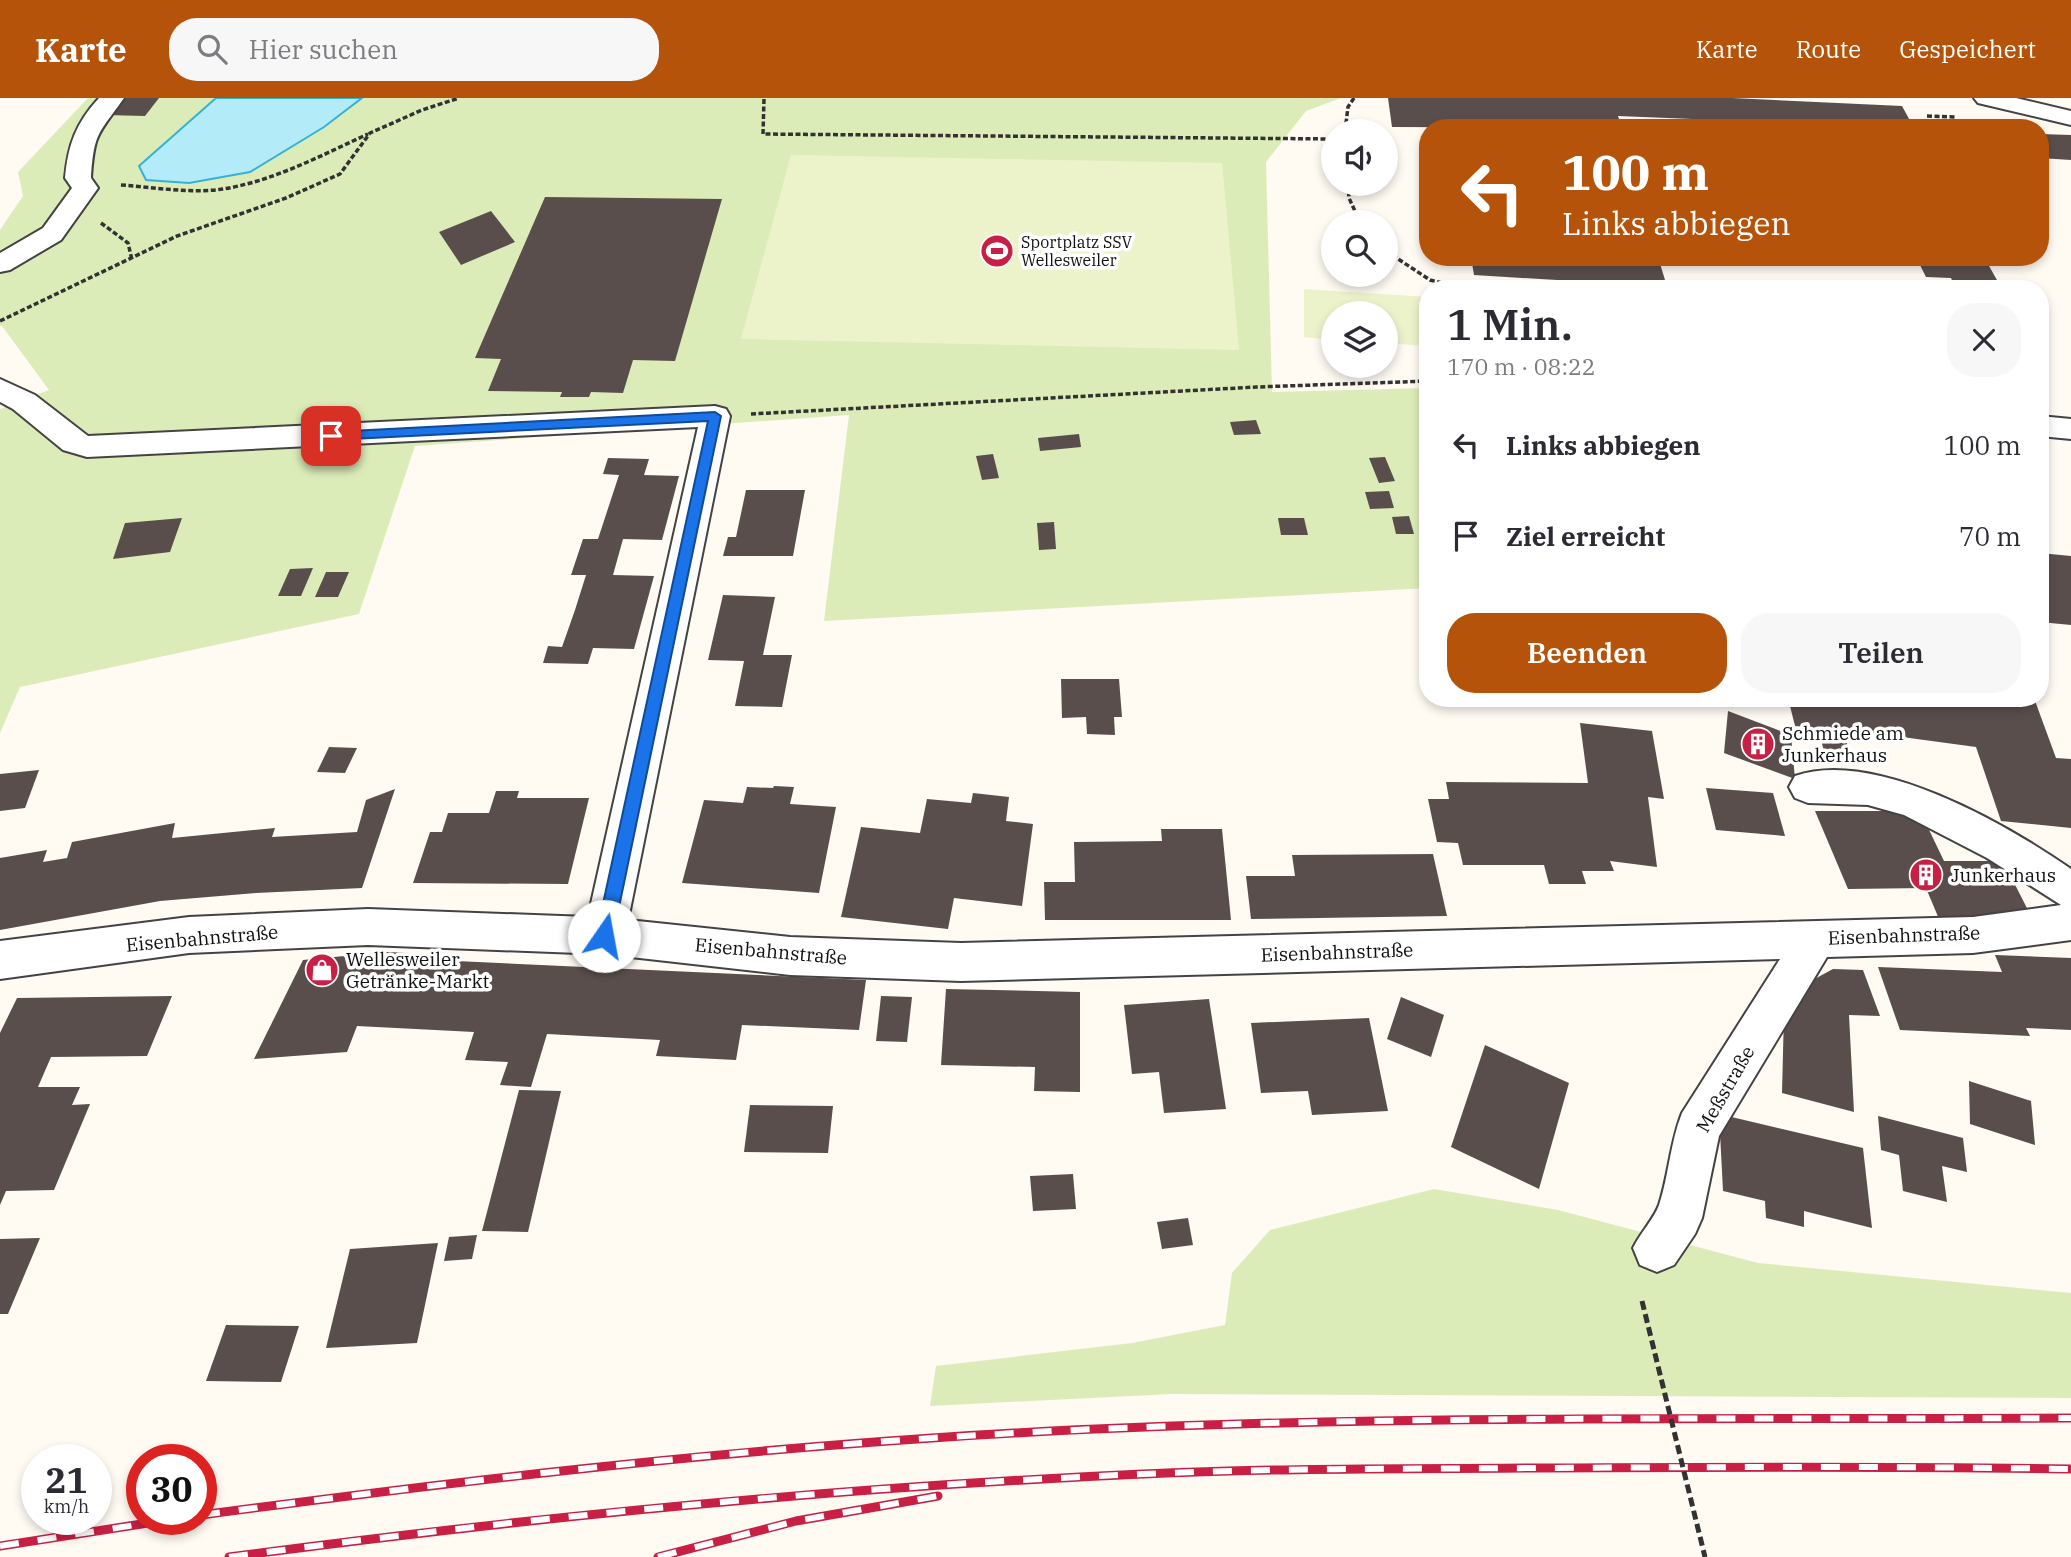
<!DOCTYPE html>
<html lang="de">
<head>
<meta charset="utf-8">
<style>
  :root { --surface:#fff; --page:#f7f7f7; --text:#2b2b33; --muted:#7c7c81; --accent:#b45309 }
  body { margin:0; font-family:"IBM Plex Serif",serif; background:var(--page); color:var(--text); height:100vh; display:flex; flex-direction:column; font-size:26px; white-space:nowrap }
  * { box-sizing:border-box; margin:0 }
  p { font-size:23px; color:var(--muted) }
  .icon { flex:none; width:38px; height:38px; fill:none; stroke:currentColor; stroke-width:2; stroke-linecap:round; stroke-linejoin:round }
  .map { position:relative; flex:1; overflow:hidden }
  .side { position:absolute; left:1419px; top:182px; width:630px; height:427px; display:flex; flex-direction:column; background:var(--surface); border-radius:28px; box-shadow:0 4px 10px #0003 }
  .side>* { flex:none }
  .banner { position:absolute; left:1419px; top:21px; width:630px; height:147px; border-radius:28px; box-shadow:0 4px 10px #0003; background:#b45309; color:#fff; overflow:hidden }
  .tools { position:absolute; left:1321px; top:21px; display:grid; gap:14px }
  .tools a { display:grid; place-items:center; width:77px; height:77px; border-radius:50%; background:var(--surface); box-shadow:0 4px 10px #0003; font-size:35px }
  .speed { position:absolute; left:21px; top:1346px; display:flex; gap:14px; font-size:35px; font-weight:700; text-align:center }
  .speed>* { display:grid; place-content:center; width:91px; height:91px; border-radius:50%; background:var(--surface); box-shadow:0 4px 10px #0003; line-height:1 }
  .speed small { font-size:18px; font-weight:400 }
  .speed .limit { border:10px solid #d22; background:#fff; color:#111 }
  .pin { position:absolute; display:grid; place-items:center; width:60px; height:60px; color:#fff; margin:-30px; border-radius:14px; box-shadow:0 4px 10px #0006 }
  .me { position:absolute; width:77px; margin:-38px; rotate:12deg; stroke-linejoin:round; filter:drop-shadow(0 0 5px #0008) }
  .turn { display:flex; align-items:center; gap:24px; height:147px; padding:0 28px; font-size:32px }
  .turn .icon { width:91px; height:91px; stroke-width:2.5 }
  .turn b { display:block; font-size:49px; line-height:60px }
  .round { display:grid; place-items:center; flex:none; width:74px; height:74px; border-radius:28px; background:var(--page) }
  .overview { display:flex; align-items:center; justify-content:space-between; height:119px; padding:0 28px }
  h1 { font-size:42px; font-weight:600; line-height:52px }
  .action { display:flex; gap:14px; margin-top:auto; padding:14px 28px }
  .action a { flex:1; height:80px; border-radius:28px; background:var(--accent); color:#fff; font-size:28px; font-weight:600; line-height:80px; text-align:center }
  .action a+a { background:var(--page); color:var(--text) }
  ul { padding:0; list-style:none }
  li { display:flex; align-items:center; gap:21px; height:91px; padding:0 28px }
  li div { flex:1 }
  li b { display:block; font-size:26px }
  li em { font-style:normal }
  header { display:flex; align-items:center; gap:42px; box-sizing:border-box; height:98px; padding:0 35px; background:var(--accent); color:#fff }
  header strong { font-size:33px }
  nav { display:flex; gap:38px; margin-inline-start:auto; font-size:24px }
  .search { width:490px; height:63px; background:var(--page); display:flex; align-items:center; gap:18px; box-sizing:border-box; padding:0 24px; border-radius:28px; color:var(--muted); font-size:26px }
  .map>svg:first-child { display:block }
  .green { fill:#dcecb9 }
  .pitch { fill:#ecf3cb }
  .water { fill:#b4ebf9; stroke:#37b0d5; stroke-width:2 }
  .building { fill:#594e4b }
  .lines { fill:none; stroke-linecap:round; stroke-linejoin:round }
  .minor-casing { stroke:#434343; stroke-width:4 }
  .path { stroke:#323232; stroke-width:3.5; stroke-dasharray:5 2.5; stroke-linecap:butt }
  .minor { fill:#fff; fill-rule:evenodd }
  .rail-casing { stroke:#c81f44; stroke-width:9 }
  .rail { stroke:#fff; stroke-width:6; stroke-dasharray:19; stroke-linecap:butt }
  .path-bridge { stroke:#323232; stroke-width:5; stroke-dasharray:9 4.5; stroke-linecap:butt }
  .route { fill:#1a73e8; stroke:#114b97; stroke-width:2 }
  .labels { text-anchor:middle; dominant-baseline:central; stroke-width:7; stroke-linejoin:round; paint-order:stroke }
  .far-poi-label { font-size:16px; fill:#101010; stroke:#fff; text-anchor:start }
  .poi-label { font-size:19px; fill:#101010; stroke:#fff; text-anchor:start }
  .street-label { font-size:19px; fill:#101010; stroke:#fff }
</style>
</head>
<body>
<header>
<strong>Karte</strong>
<div class="search"><svg class="icon" aria-label="search" viewBox="0 0 24 24"><circle cx="10" cy="10" r="6"/><path d="M15 15l6 6"/></svg>Hier suchen</div>
<nav><a>Karte</a><a>Route</a><a>Gespeichert</a></nav>
</header>
<div class="map">
<svg width="2071" height="1459" viewBox="0 0 2071 1459">
  <rect width="100%" height="100%" fill="#fffaf2"/>
  <g class="green">
    <polygon points="88,0 1341,0 1306,13 1266,64 1272,294 1428,290 1428,490 824,523 849,317 415,348 359,516 20,589 0,635 0,311 49,292 2,228 0,228 0,132 23,98 18,74"/>
    <polygon points="1434,1091 1558,1112 1758,1165 2071,1195 2071,1300 1171,1296 930,1308 936,1268 1132,1245 1225,1227 1232,1175 1270,1132"/>
  </g>
  <g class="pitch">
    <polygon points="791,57 1222,65 1239,252 741,241"/>
    <polygon points="1304,191 1428,199 1428,248 1386,245 1386,215 1334,215 1333,242 1304,239"/>
  </g>
  <polygon class="water" points="216,0 362,0 324,29 250,74 189,85 146,82 139,68"/>
  <g class="building">
    <polygon points="120,0 159,0 145,18 105,17"/>
    <polygon points="1388,0 1732,0 1902,8 1914,30 1618,18 1622,30 1392,29"/>
    <polygon points="2040,36 2071,37 2071,62 2040,60"/>
    <polygon points="545,99 722,101 675,263 633,262 623,295 591,294 589,299 560,299 562,294 488,293 501,261 475,260"/>
    <polygon points="491,113 515,144 461,167 439,134"/>
    <polygon points="1471,159 1658,159 1665,182 1657,182 1660,191 1592,191 1590,184 1474,177"/>
    <polygon points="1916,159 1984,159 2002,191 1956,191 1951,180 1926,179"/>
    <polygon points="1256,322 1261,336 1234,337 1230,324"/>
    <polygon points="1079,336 1081,349 1040,353 1038,340"/>
    <polygon points="993,356 999,380 982,382 976,358"/>
    <polygon points="1385,359 1395,383 1379,385 1369,360"/>
    <polygon points="608,360 649,361 644,377 679,378 662,442 623,441 613,477 654,478 634,551 593,550 588,566 543,565 548,548 562,549 575,512 586,477 571,477 583,441 598,441 619,377 603,376"/>
    <polygon points="746,392 805,392 793,458 723,458 728,439 736,439"/>
    <polygon points="1389,393 1394,410 1370,411 1365,394"/>
    <polygon points="1409,418 1414,436 1396,436 1392,419"/>
    <polygon points="182,420 170,454 113,461 125,425"/>
    <polygon points="1278,420 1304,420 1308,437 1281,437"/>
    <polygon points="1054,424 1056,451 1039,452 1037,425"/>
    <polygon points="2040,455 2071,458 2071,527 2040,524"/>
    <polygon points="313,470 301,498 278,498 290,471"/>
    <polygon points="326,474 349,474 338,499 315,499"/>
    <polygon points="723,497 775,499 763,557 792,557 782,609 735,608 744,563 708,562"/>
    <polygon points="1061,581 1119,581 1122,619 1114,619 1115,637 1087,636 1086,619 1062,620"/>
    <polygon points="1788,600 2034,600 2056,660 2071,661 2071,730 2001,723 1976,649 1843,631 1850,656 1824,653 1818,631 1795,628"/>
    <polygon points="1728,613 1791,637 1795,681 1724,655"/>
    <polygon points="1580,625 1652,633 1664,701 1648,699 1657,769 1610,763 1614,773 1582,773 1586,786 1549,786 1544,767 1463,767 1458,745 1437,744 1428,701 1449,701 1446,684 1588,685"/>
    <polygon points="329,649 357,650 345,675 317,674"/>
    <polygon points="39,672 25,710 0,713 0,676"/>
    <polygon points="774,688 794,689 790,706 836,709 819,795 682,785 704,702 743,705 747,689 773,690"/>
    <polygon points="1706,690 1773,695 1785,738 1716,732"/>
    <polygon points="395,691 362,790 256,795 160,803 0,832 0,760 47,752 43,764 67,760 72,744 175,725 172,740 275,730 272,739 357,734 366,702"/>
    <polygon points="496,693 519,693 517,700 589,700 568,786 413,785 430,734 442,734 448,715 489,715"/>
    <polygon points="973,695 1009,699 1006,723 1033,726 1022,808 954,800 948,831 841,819 861,729 920,735 927,701 971,705"/>
    <polygon points="1815,713 1920,713 1944,763 2003,763 2032,820 1939,821 1926,790 1848,791"/>
    <polygon points="1161,731 1222,731 1231,822 1045,822 1044,784 1075,784 1074,744 1162,743"/>
    <polygon points="1433,756 1447,818 1251,821 1246,778 1295,778 1292,757"/>
    <polygon points="386,854 458,857 456,863 866,882 859,932 742,927 736,962 656,958 660,942 547,936 531,989 500,987 508,964 465,962 474,934 357,928 347,954 254,961 303,862"/>
    <polygon points="1995,857 2071,860 2071,932 2026,930 2030,938 1900,932 1878,869 2002,874"/>
    <polygon points="1833,871 1863,872 1880,918 1849,917 1854,1014 1782,995 1784,915 1809,884"/>
    <polygon points="946,891 1080,894 1080,994 1034,993 1035,969 941,967"/>
    <polygon points="172,898 147,958 51,959 38,989 80,989 72,1007 90,1006 54,1092 6,1093 0,1107 0,935 17,900"/>
    <polygon points="881,898 912,899 907,944 876,943"/>
    <polygon points="1401,899 1444,917 1431,959 1387,941"/>
    <polygon points="1209,901 1226,1011 1164,1015 1159,974 1132,976 1124,907"/>
    <polygon points="1369,920 1388,1013 1312,1017 1308,993 1261,995 1251,925"/>
    <polygon points="1485,947 1569,985 1539,1091 1451,1049"/>
    <polygon points="1969,983 2031,1003 2035,1047 1970,1026"/>
    <polygon points="519,992 561,993 528,1134 482,1133"/>
    <polygon points="750,1007 833,1008 828,1055 744,1054"/>
    <polygon points="1719,1016 1863,1050 1872,1130 1804,1113 1804,1129 1766,1120 1765,1103 1723,1093"/>
    <polygon points="1878,1018 1963,1040 1967,1074 1942,1068 1947,1104 1903,1093 1899,1057 1881,1052"/>
    <polygon points="1073,1076 1076,1111 1033,1113 1030,1078"/>
    <polygon points="1188,1120 1193,1147 1162,1151 1157,1124"/>
    <polygon points="477,1137 472,1161 444,1163 449,1139"/>
    <polygon points="40,1140 8,1216 0,1216 0,1141"/>
    <polygon points="438,1145 417,1245 326,1250 350,1151"/>
    <polygon points="226,1227 299,1228 281,1284 206,1283"/>
  </g>
  <g class="lines">
    <defs>
      <g id="minor">
        <path d="M99,0h25c-25,36 -30,33 -33,80l7,10 -37,52 -51,30 -10,2v-19l43,-25 29,-40 -7,-10c3,-33 11,-55 34,-80z"/>
        <polygon points="1974,0 2016,0 2071,13 2071,27 1978,5"/>
        <path d="M0,281l35,16 53,41 627,-30 11,3 4,7 -102,504 162,17 171,6 1012,-26 88,-12 -74,-47 -83,-43 -36,-10 -60,-2 -13,-5 -6,-11 6,-11c80,-28 211,48 276,93v71l-98,13 -146,4 -108,179 -17,82 -7,16 -21,31 -17,7 -17,-7 -7,-17c7,-15 21,-29 26,-43 10,-30 11,-62 23,-92l98,-154 -819,22 -171,-6 -186,-21 -236,-9 -179,8 -189,26v-38l189,-24 179,-8 220,8 110,-490 -611,30 -24,-7 -50,-41 -13,-7z"/>
        <polygon points="2040,318 2071,321 2071,341 2040,338"/>
      </g>
    </defs>
    <use href="#minor" class="minor-casing"/>
    <g class="path">
      <polyline points="764,1 763,36 1334,41"/>
      <polyline points="1927,18 1956,19"/>
      <polyline points="1345,33 1348,9 1354,0"/>
      <polyline points="1348,86 1349,100 1360,124"/>
      <path d="M121,87c33,2 68,9 102,4 51,-8 99,-34 145,-55"/>
      <polyline points="101,125 128,145 132,162"/>
      <polyline points="1386,153 1430,182 1466,191"/>
      <polyline points="0,223 177,138 286,100 340,76 370,35 422,12 459,0"/>
      <polyline points="751,316 1257,289 1428,283"/>
    </g>
    <use href="#minor" class="minor"/>
    <defs>
      <g id="rail">
        <path d="M201,1417c243,-32 486,-61 731,-77 378,-25 759,-18 1139,-20"/>
        <polyline points="0,1448 174,1421"/>
        <path d="M229,1459c304,-40 608,-70 914,-83 133,-6 266,-5 399,-6 176,-1 353,-2 529,1"/>
        <polyline points="658,1459 796,1423 938,1398"/>
      </g>
    </defs>
    <use href="#rail" class="rail-casing"/>
    <use href="#rail" class="rail"/>
    <polyline class="path-bridge" points="1642,1203 1705,1459"/>
  </g>
  <polygon class="route" points="715,314 721,318 613,838 610,843 604,845 598,843 596,838 708,323 331,342 324,338 331,334"/>
  <defs>
    <symbol id="stadium-disc" viewBox="-11 -11 22 22"><circle r="9.5" fill="#c81f44" stroke="#fff"/><path d="M0-5a6.5 5 0 1 0 0 10a6.5 5 0 1 0 0-10ZM-3.5-1.8h7v3.6h-7Z" fill="#fff"/></symbol>
    <symbol id="building-disc" viewBox="-11 -11 22 22"><circle r="9.5" fill="#c81f44" stroke="#fff"/><path d="M-4-6H4V6H1V3H-1V6H-4ZM-2.5-4.3h1.7v1.8h-1.7ZM.8-4.3h1.7v1.8H.8ZM-2.5-1h1.7V.8h-1.7ZM.8-1h1.7V.8H.8Z" fill="#fff"/></symbol>
    <symbol id="shop-disc" viewBox="-11 -11 22 22"><circle r="9.5" fill="#c81f44" stroke="#fff"/><path d="M-5-2.5h2.3a2.7 3.5 0 0 1 5.4 0H5L5.5 6h-11ZM-1.5-2.5h3a1.5 2.3 0 0 0-3 0Z" fill="#fff"/></symbol>
  </defs>
  <g fill-rule="evenodd">
    <use href="#stadium-disc" x="978" y="134" width="38" height="38"/>
    <use href="#building-disc" x="1739" y="627" width="38" height="38"/>
    <use href="#building-disc" x="1907" y="758" width="38" height="38"/>
    <use href="#shop-disc" x="303" y="853" width="38" height="38"/>
  </g>
  <g class="labels">
    <g class="far-poi-label">
      <text x="1021" y="144">Sportplatz SSV<tspan x="1021" dy="18">Wellesweiler</tspan></text>
    </g>
    <g class="poi-label">
      <text x="1782" y="635">Schmiede am<tspan x="1782" dy="22">Junkerhaus</tspan></text>
      <text x="1951" y="777">Junkerhaus</text>
      <text x="346" y="861">Wellesweiler<tspan x="346" dy="22">Getränke-Markt</tspan></text>
    </g>
    <g class="street-label">
      <text transform="translate(1904 837) rotate(-2)">Eisenbahnstraße</text>
      <text transform="translate(202 840) rotate(-5)">Eisenbahnstraße</text>
      <text transform="translate(771 853) rotate(5)">Eisenbahnstraße</text>
      <text transform="translate(1337 854) rotate(-2)">Eisenbahnstraße</text>
      <text transform="translate(1725 991) rotate(-60)">Meßstraße</text>
    </g>
  </g>
</svg>
<div class="tools">
<a><svg class="icon" aria-label="sound" viewBox="0 0 24 24"><path d="M4 9h4l5-4v14l-5-4H4zM17 9q2 3 0 6"/></svg></a>
<a><svg class="icon" aria-label="search" viewBox="0 0 24 24"><circle cx="10" cy="10" r="6"/><path d="M15 15l6 6"/></svg></a>
<a><svg class="icon" aria-label="layers" viewBox="0 0 24 24"><path d="M12 4l9 5-9 5-9-5zM3 14l9 5 9-5"/></svg></a>
</div>
<div class="speed"><div>21<small>km/h</small></div><div class="limit">30</div></div>
<div class="pin" style="left:331px;top:338px;background:#d93025"><svg class="icon" aria-label="arrive" viewBox="0 0 24 24"><path d="M6 21V4h12l-3 4 3 4H6"/></svg></div>
<svg class="me" style="left:604px;top:838px" viewBox="-20 -20 40 40"><circle r="19" fill="#fff"/><path d="M0-13L10 11 0 6-10 11z" fill="#1a73e8"/></svg>
<div class="banner">
<div class="turn"><svg class="icon" aria-label="left" viewBox="0 0 24 24"><path d="M17 20v-9H6M10 6l-5 5 5 5"/></svg><div><b>100 m</b>Links abbiegen</div></div>
</div>
<section class="side">
<div class="overview"><div><h1>1 Min.</h1><p>170 m · 08:22</p></div><a class="round"><svg class="icon" aria-label="close" viewBox="0 0 24 24"><path d="M6 6l12 12M18 6L6 18"/></svg></a></div>
<ul>
<li><svg class="icon" aria-label="left" viewBox="0 0 24 24"><path d="M17 20v-9H6M10 6l-5 5 5 5"/></svg><div><b>Links abbiegen</b></div><em>100 m</em></li>
<li><svg class="icon" aria-label="arrive" viewBox="0 0 24 24"><path d="M6 21V4h12l-3 4 3 4H6"/></svg><div><b>Ziel erreicht</b></div><em>70 m</em></li>
</ul>
<div class="action"><a>Beenden</a><a>Teilen</a></div>
</section>
</div>
</body>
</html>
